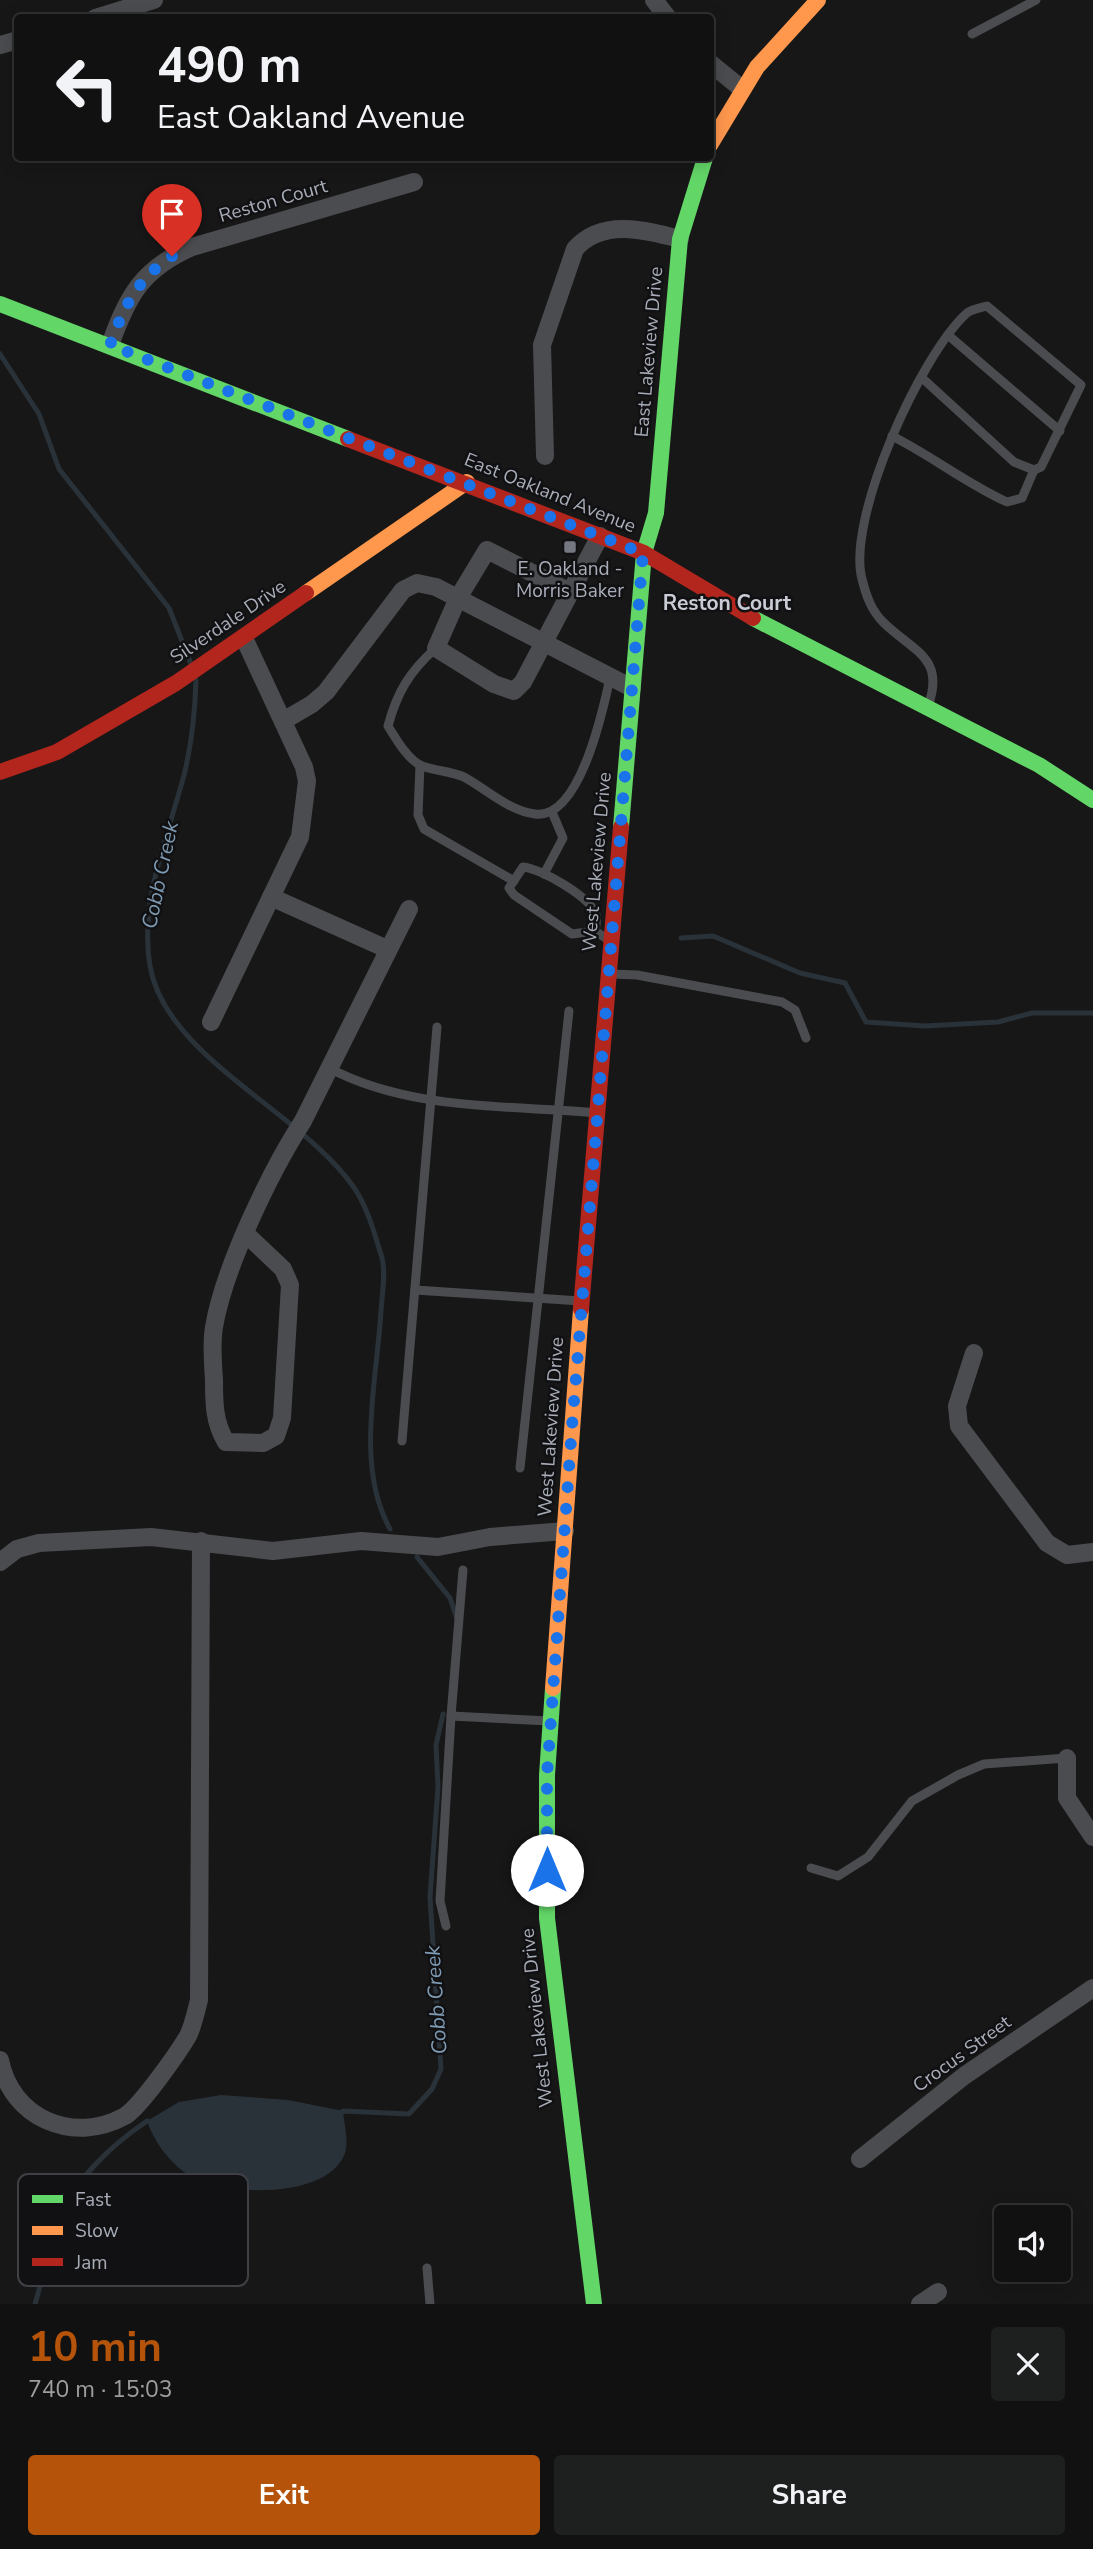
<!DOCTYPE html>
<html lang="en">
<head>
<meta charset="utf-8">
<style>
  :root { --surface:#111; --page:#1e1f1f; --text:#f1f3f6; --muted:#9c9d9f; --line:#303131; --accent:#b45309 }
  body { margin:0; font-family:"Nunito Sans",sans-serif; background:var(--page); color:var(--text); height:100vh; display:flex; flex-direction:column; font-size:26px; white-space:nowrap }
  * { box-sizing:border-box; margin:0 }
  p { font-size:23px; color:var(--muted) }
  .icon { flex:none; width:38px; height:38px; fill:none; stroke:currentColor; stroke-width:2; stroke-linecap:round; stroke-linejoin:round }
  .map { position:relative; height:2304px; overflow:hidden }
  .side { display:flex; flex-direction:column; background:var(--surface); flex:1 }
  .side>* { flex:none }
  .hud { position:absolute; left:14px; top:14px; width:700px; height:147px; border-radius:7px; box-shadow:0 4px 18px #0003,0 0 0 2px var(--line); background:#111; color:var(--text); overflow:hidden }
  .controls { position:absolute; left:994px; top:2205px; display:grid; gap:14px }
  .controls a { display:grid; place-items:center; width:77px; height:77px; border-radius:7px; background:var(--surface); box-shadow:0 4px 18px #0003,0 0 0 2px var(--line); font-size:35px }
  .pin { position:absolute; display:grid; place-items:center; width:60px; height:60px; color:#fff; margin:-72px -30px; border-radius:50% 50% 50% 0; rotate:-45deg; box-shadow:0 0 7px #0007 }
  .pin .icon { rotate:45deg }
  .me { position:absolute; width:77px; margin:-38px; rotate:0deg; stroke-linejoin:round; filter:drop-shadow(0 0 5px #0008) }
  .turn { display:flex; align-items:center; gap:24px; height:147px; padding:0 28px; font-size:32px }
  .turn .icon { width:91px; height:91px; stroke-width:2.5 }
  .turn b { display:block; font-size:49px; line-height:60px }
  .round { display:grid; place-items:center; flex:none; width:74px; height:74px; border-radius:7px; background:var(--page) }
  .head { display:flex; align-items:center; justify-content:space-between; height:119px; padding:0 28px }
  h1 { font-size:42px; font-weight:700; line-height:52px; color:var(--accent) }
  .action { display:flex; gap:14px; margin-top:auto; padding:14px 28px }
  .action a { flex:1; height:80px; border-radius:7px; background:var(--accent); color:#fff; font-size:28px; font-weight:700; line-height:80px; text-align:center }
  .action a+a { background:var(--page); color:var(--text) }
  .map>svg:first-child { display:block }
  .water { fill:#2a3239 }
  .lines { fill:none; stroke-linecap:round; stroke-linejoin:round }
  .stream { stroke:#2a3239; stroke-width:5 }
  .lane { stroke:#4b4c50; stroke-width:9 }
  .street { stroke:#4b4c50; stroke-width:18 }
  .fast { stroke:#63d668; stroke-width:16 }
  .slow { stroke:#ff974d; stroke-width:16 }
  .jam { stroke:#b3261e; stroke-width:16 }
  .route { stroke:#1a73e8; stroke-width:12; stroke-dasharray:0 21.6 }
  .poi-dot { fill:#757880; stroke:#111113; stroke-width:2.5 }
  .labels { text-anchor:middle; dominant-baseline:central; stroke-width:5; stroke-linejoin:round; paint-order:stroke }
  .street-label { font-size:19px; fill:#a8adb8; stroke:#111113 }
  .poi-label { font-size:19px; fill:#a8adb8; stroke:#111113 }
  .neighbourhood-label { font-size:21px; font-weight:bold; fill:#c9ccd4; stroke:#111113 }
  .water-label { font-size:21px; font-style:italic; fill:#7f9bb3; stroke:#111113 }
  .key { fill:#111113; stroke:#3e4045; stroke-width:2 }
  .key-label { font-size:19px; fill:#a8adb8 }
</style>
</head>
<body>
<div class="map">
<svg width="1093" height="2304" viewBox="0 0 1093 2304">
  <rect width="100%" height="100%" fill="#171717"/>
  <path class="water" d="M221,2095l67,5 55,11c1,12 6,30 2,42 -17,48 -127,44 -161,19 -17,-13 -30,-31 -37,-51l32,-19z"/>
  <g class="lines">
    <g class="stream">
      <polyline points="0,354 39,414 59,469 169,608 191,664"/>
      <path d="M196,680c-1,33 -4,63 -12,95 -16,61 -45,127 -34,191 15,91 154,147 205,223 13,20 20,46 27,69 4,15 0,36 -1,53 -4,69 -26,155 9,218"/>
      <polyline points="681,938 713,936 800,973 845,983 866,1022 925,1026 998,1022 1032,1013 1093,1013"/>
      <polyline points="417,1557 450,1598 457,1619"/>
      <polyline points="339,2115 343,2111 409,2114 432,2089 441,2069 430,1897 438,1787 436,1745 443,1714"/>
      <path d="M35,2304c8,-26 12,-54 21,-79 16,-43 54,-79 91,-104l6,1"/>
    </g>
    <g class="lane">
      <polyline points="972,34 1036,0"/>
      <polyline points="948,335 1060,431"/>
      <path d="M921,377l93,85 20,8 7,-3 40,-82 -94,-79c-7,2 -15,3 -20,7 -46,41 -121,206 -105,266 4,16 9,31 21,43 29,29 63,35 45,84"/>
      <path d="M892,436c40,20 75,48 115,66l15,-4 12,-28"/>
      <path d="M436,648c-26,23 -39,44 -48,78 8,13 20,34 34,40 14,5 28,5 42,11 22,12 45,34 71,37 45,6 68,-104 75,-136"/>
      <polyline points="420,765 418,815 424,829 514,881"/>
      <polyline points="544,874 563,838 552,812"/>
      <path d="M595,931l-23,3 -58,-39 -5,-7 14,-21c17,1 68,30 73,48 1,4 0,11 -1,16l15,10"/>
      <polyline points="611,974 637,975 782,1002 795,1010 806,1038"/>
      <path d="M329,1068c81,43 179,37 268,45"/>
      <polyline points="415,1290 581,1301"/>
      <polyline points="402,1441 437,1027"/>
      <polyline points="520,1468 569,1011"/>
      <polyline points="451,1716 463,1570"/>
      <polyline points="811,1868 838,1876 868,1857 912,1801 958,1775 984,1764 1067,1758"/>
      <polyline points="446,1926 440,1901 451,1716 549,1721"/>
      <polyline points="427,2268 430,2304"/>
    </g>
    <g class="street">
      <polyline points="654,0 668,18"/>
      <polyline points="95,18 154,0"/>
      <polyline points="0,45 18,40"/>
      <polyline points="710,63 742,89"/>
      <path d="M110,345c18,-50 32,-76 82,-98l222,-65"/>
      <path d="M545,456l-3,-111 33,-96c27,-31 71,-19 105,-10"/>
      <polyline points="570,592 487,550 458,598 436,648 494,684 514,691 523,682 600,536"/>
      <polyline points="283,721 312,704 326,692 403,590 417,583 436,587 632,688"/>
      <polyline points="271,897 387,949"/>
      <polyline points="211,1022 300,837 307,781 304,767 244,638"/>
      <path d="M246,1234l37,35 7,16 -8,133 -6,18 -13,7 -37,-1c-12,-20 -12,-39 -12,-62 -1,-17 -3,-36 0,-53 10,-59 56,-155 89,-206l106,-212"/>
      <polyline points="974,1353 957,1406 959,1426 1047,1543 1067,1555 1093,1552"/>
      <polyline points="0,1562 17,1549 39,1543 151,1537 273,1551 361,1541 438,1547 490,1537 565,1531"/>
      <polyline points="1067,1758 1067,1798 1093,1837"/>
      <path d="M0,2060c11,58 73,85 125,56 15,-9 53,-63 63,-80 5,-10 8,-24 11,-36l2,-459"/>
      <polyline points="860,2159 964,2076 1093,1988"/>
      <polyline points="920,2304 938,2292"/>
    </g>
    <g class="fast">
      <polyline points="0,304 348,439"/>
      <polyline points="753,618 1039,765 1093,800"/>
      <polyline points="621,827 644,553 656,513 680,239 705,158"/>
      <polyline points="553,1688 547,1775 547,1918 594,2304"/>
    </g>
    <g class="slow">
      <polyline points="710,145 757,67 818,0"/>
      <polyline points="306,593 467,482"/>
      <polyline points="553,1688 581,1309"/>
    </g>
    <g class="jam">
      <polyline points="348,439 644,553 753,618"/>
      <polyline points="0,772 57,752 176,683 306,593"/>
      <polyline points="581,1309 621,827"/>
    </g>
  </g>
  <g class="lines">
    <path class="route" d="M172,256c-35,23 -48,51 -62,89l533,208 -71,873 -25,349v95"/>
  </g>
  <rect class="poi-dot" x="563" y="540" width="14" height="14" rx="3.5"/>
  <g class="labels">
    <g class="street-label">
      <text transform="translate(273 201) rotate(-16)">Reston Court</text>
      <text transform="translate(649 352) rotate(-85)">East Lakeview Drive</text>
      <text transform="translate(550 493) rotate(22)">East Oakland Avenue</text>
      <text transform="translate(228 622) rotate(-34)">Silverdale Drive</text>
      <text transform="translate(597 862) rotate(-85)">West Lakeview Drive</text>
      <text transform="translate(551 1427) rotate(-86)">West Lakeview Drive</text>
      <text transform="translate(537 2018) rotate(-96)">West Lakeview Drive</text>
      <text transform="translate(962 2054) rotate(-36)">Crocus Street</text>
    </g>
    <g class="poi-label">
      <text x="570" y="569">E. Oakland -<tspan x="570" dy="22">Morris Baker</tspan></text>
    </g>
    <g class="neighbourhood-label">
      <text x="727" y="603">Reston Court</text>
    </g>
    <g class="water-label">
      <text transform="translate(160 875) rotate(-78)">Cobb Creek</text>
      <text transform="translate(436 2000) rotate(-94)">Cobb Creek</text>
    </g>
  </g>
  <rect x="18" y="2174" width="230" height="112" rx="10" class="key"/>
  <rect x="32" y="2195" width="31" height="8" fill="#63d668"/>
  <rect x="32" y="2226" width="31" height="9" fill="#ff974d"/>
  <rect x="32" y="2258" width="31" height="8" fill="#b3261e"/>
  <g class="key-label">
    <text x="75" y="2206">Fast</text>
    <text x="75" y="2237">Slow</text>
    <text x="75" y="2269">Jam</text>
  </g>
</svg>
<div class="controls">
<a><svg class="icon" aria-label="sound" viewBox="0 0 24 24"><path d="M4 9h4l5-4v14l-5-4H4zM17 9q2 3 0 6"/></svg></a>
</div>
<div class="pin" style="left:172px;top:256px;background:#d93025"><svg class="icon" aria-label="arrive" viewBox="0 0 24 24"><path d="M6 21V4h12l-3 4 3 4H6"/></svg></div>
<svg class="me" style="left:547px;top:1870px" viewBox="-20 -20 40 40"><circle r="19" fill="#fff"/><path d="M0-13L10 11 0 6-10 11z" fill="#1a73e8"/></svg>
<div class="hud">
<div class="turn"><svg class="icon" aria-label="left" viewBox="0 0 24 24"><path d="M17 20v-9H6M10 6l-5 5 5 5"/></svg><div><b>490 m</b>East Oakland Avenue</div></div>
</div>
</div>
<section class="side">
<div class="head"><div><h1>10 min</h1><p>740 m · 15:03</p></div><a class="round"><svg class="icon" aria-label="close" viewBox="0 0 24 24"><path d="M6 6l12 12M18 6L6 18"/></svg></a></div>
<div class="action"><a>Exit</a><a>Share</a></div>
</section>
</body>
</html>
